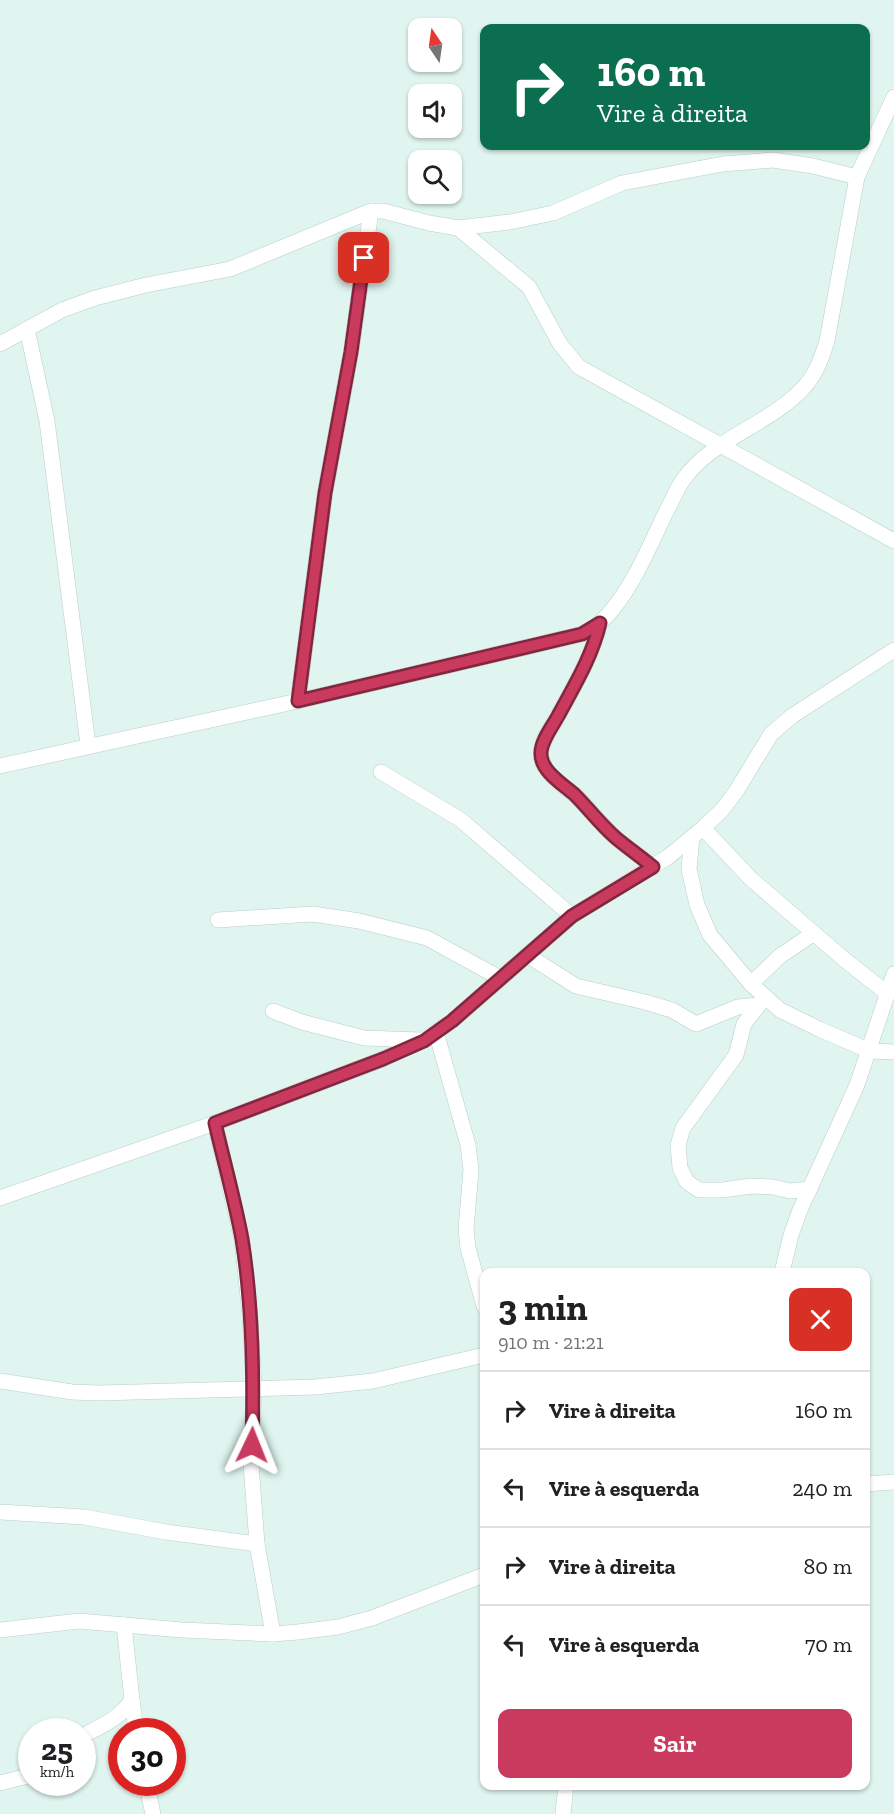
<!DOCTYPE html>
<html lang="pt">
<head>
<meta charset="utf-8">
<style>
  :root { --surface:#fff; --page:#f6f6f6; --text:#202124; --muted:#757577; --line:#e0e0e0; --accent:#c93a5e }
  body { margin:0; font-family:"Zilla Slab",serif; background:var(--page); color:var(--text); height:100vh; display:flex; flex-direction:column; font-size:22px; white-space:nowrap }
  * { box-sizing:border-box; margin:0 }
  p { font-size:20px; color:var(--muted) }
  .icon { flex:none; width:33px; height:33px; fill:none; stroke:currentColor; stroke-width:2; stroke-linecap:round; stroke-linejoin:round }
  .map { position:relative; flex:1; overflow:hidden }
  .details { position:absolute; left:480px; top:1268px; width:390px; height:522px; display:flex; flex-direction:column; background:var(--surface); border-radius:12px; box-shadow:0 2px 4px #0004 }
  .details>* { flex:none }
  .hud { position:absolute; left:480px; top:24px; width:390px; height:126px; border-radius:12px; box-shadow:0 2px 4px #0004; background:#0b6e4f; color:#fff; overflow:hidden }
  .needle { width:39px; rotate:347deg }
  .controls { position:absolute; left:408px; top:18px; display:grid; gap:12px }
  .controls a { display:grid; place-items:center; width:54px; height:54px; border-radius:12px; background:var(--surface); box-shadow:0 2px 4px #0004; font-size:30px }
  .speed { position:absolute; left:18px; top:1718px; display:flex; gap:12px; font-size:30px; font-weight:700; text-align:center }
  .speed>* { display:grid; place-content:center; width:78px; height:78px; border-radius:50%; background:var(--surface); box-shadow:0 2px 4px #0004; line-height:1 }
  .speed small { font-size:15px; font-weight:400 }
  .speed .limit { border:9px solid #d22; background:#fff; color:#111 }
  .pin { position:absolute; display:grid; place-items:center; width:51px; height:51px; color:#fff; margin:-26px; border-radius:12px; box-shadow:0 3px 9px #0006 }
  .me { position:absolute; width:66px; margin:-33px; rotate:2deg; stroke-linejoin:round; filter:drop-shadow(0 0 4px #0008) }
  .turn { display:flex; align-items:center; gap:21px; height:126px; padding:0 18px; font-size:27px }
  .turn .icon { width:78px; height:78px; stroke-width:2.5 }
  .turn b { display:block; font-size:42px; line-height:51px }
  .round { display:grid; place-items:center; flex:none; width:63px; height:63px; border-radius:12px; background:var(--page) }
  .overview { display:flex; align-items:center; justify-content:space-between; height:102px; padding:0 18px }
  h1 { font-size:36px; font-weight:700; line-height:45px }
  .action { display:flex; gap:12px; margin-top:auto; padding:12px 18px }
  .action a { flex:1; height:69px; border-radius:12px; background:var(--accent); color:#fff; font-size:24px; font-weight:700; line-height:69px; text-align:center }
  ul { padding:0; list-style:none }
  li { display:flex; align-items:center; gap:18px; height:78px; padding:0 18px; border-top:2px solid var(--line) }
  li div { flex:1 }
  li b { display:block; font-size:22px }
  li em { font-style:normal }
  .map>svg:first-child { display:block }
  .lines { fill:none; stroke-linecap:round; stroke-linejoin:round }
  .minor-casing { stroke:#b9cec7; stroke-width:16 }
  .minor { stroke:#fff; stroke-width:15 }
  .route-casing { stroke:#83263d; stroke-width:15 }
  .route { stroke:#c93a5e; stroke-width:10 }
</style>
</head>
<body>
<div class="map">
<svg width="894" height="1814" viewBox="0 0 894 1814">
  <rect width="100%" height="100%" fill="#e0f5ef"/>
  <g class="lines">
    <defs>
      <g id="minor">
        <polyline points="458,228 529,287 560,344 579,367 894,541"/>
        <polyline points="27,329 47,421 88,745"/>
        <polyline points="0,344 62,310 95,298 146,285 230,269 371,211 383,211 429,223 458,228 510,222 553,213 622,183 723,164 773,160 813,166 857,177"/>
        <path d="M600,623c-8,34 -26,63 -42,93 -6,11 -17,25 -17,37 -1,18 22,32 34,42 14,14 26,30 41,43 12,10 25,19 37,29"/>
        <polyline points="298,701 325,493 351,352 371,211"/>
        <path d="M0,766l298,-65 284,-67c6,-4 14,-7 19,-12 31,-30 48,-76 67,-114 5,-9 9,-20 15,-28 29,-42 89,-56 122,-94 12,-13 17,-30 22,-45l30,-164 37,-80"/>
        <polyline points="381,772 461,820 572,916"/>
        <polyline points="703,828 751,879 845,960 888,994"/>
        <polyline points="692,837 689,869 697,905 710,935 751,984 780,1010 819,1029 870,1051 894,1052"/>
        <polyline points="218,920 313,914 359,921 427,938 500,978"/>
        <polyline points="527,955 576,986 645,1002 672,1010 696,1024 738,1007 759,1005"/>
        <polyline points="751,984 780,956 814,933"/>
        <polyline points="765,997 744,1024 736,1055 683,1128 678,1145 680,1168 687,1182 699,1190 723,1190 751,1186 773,1187 790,1191 810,1189"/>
        <polyline points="273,1011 302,1022 364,1038 421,1040"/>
        <polyline points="436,1032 468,1145 471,1170 466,1229 468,1248 484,1306"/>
        <polyline points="215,1123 242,1240 250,1315 254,1388 251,1464 257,1544 273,1634"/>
        <polyline points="0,1198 215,1123 383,1059 424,1040 452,1021 572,916 668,857 703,828 722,810 737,790 771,734 792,716 894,650"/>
        <polyline points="782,1272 791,1235 800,1210 857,1085 894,974"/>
        <polyline points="0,1381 72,1392 99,1393 315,1387 373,1381 484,1355"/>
        <polyline points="866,1484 894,1482"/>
        <polyline points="0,1512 84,1517 166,1532 257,1544"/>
        <polyline points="0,1630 79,1621 182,1630 273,1634 298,1632 338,1627 372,1618 484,1575"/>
        <polyline points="132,1700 136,1731"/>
        <path d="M82,1736c20,-10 38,-18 50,-36l-8,-75"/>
        <polyline points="146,1782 153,1814"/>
        <polyline points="0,1783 32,1775"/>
        <polyline points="563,1814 566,1785"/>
      </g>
    </defs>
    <use href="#minor" class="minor-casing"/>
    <use href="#minor" class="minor"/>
  </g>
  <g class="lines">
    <defs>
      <path id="route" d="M252,1445c2,-68 1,-138 -10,-206 -7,-38 -18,-77 -27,-116l168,-64 41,-18 28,-20 120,-105 81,-49c-12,-10 -25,-19 -37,-29 -15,-13 -27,-29 -41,-43 -11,-10 -35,-24 -34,-42 0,-12 11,-26 17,-37 16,-30 34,-59 42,-93l-18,11 -284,67 27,-208 26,-141 13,-94"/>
    </defs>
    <use href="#route" class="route-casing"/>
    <use href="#route" class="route"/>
  </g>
</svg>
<div class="controls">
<a><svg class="needle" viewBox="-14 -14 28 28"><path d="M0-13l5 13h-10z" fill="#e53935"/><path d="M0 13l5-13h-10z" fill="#757577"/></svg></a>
<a><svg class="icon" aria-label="sound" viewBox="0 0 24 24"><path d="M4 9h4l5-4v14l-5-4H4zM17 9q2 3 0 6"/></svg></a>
<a><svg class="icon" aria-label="search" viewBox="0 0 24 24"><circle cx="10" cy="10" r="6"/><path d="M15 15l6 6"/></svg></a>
</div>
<div class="speed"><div>25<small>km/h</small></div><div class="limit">30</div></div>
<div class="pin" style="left:364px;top:258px;background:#d93025"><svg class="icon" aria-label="arrive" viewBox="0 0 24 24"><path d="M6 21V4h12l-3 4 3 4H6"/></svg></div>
<svg class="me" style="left:252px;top:1445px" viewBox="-20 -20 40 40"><path d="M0-17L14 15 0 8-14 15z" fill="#c93a5e" stroke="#fff" stroke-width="4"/></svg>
<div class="hud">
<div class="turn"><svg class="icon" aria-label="right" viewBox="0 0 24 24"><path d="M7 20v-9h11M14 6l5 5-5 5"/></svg><div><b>160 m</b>Vire à direita</div></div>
</div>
<section class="details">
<div class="overview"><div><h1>3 min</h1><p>910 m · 21:21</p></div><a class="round" style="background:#d93025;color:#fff"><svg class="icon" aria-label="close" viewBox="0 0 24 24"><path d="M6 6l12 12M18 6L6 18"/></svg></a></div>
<ul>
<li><svg class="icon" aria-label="right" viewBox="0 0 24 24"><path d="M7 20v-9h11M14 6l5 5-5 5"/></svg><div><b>Vire à direita</b></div><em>160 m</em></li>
<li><svg class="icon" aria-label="left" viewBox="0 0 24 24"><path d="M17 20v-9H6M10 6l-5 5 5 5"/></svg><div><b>Vire à esquerda</b></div><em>240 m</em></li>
<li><svg class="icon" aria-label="right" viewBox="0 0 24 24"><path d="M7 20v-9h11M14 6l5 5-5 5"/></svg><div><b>Vire à direita</b></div><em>80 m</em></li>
<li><svg class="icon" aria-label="left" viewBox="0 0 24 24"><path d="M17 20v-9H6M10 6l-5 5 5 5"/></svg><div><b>Vire à esquerda</b></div><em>70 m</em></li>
</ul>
<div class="action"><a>Sair</a></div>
</section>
</div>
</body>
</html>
